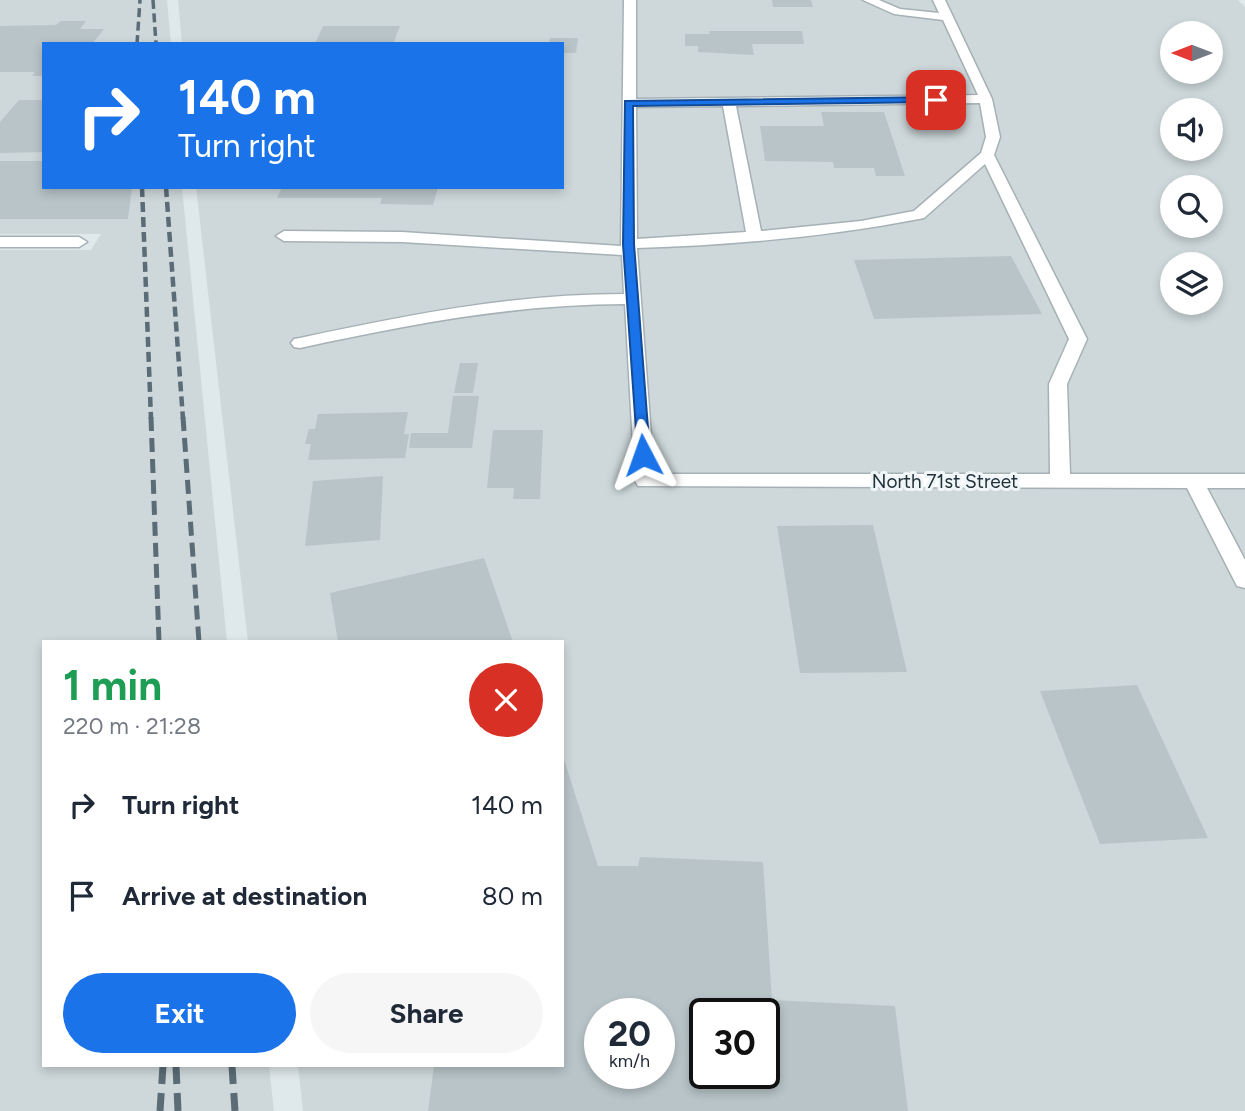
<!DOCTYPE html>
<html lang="en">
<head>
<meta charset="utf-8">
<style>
  :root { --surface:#fff; --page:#f6f6f7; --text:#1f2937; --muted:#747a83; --accent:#1a73e8 }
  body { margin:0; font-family:Figtree,sans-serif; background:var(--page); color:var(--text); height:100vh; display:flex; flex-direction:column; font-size:26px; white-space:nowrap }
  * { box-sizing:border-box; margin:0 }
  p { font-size:23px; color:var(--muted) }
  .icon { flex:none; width:38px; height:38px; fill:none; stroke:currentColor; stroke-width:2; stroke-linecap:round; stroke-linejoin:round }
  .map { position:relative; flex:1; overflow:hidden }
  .details { position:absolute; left:42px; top:640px; width:522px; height:427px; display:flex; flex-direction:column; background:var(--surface); border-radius:0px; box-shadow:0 4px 10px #0003 }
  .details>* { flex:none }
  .top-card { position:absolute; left:42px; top:42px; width:522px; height:147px; border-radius:0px; box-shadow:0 4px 10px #0003; background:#1a73e8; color:#fff; overflow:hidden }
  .needle { width:46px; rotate:270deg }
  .fabs { position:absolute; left:1160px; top:21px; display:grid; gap:14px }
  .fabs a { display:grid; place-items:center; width:63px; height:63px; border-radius:50%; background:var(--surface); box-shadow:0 4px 10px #0003; font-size:35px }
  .speed { position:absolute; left:584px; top:998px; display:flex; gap:14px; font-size:35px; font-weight:700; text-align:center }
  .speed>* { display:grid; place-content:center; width:91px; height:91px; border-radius:50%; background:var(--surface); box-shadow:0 4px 10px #0003; line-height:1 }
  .speed small { font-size:18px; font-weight:400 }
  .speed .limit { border:4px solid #111; border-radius:10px; background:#fff; color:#111 }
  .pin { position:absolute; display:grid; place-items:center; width:60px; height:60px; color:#fff; margin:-30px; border-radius:14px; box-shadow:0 4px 10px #0006 }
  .me { position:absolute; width:77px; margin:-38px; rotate:356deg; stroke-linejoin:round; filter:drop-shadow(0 0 5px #0008) }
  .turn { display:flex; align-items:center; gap:24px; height:147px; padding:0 21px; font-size:32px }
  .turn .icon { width:91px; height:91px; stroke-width:2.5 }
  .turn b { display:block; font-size:49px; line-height:60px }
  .round { display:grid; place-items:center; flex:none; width:74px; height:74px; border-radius:37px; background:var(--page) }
  .overview { display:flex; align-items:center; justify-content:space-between; height:119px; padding:0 21px }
  h1 { font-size:42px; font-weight:700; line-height:52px; color:#1e9e55 }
  .action { display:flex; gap:14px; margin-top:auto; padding:14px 21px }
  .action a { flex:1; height:80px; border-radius:42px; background:var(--accent); color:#fff; font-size:28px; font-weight:700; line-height:80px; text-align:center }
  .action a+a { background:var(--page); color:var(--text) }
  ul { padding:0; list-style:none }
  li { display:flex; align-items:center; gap:21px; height:91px; padding:0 21px }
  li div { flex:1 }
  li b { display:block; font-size:26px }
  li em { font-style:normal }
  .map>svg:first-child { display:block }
  .built { fill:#ced8da; fill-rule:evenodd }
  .building { fill:#b8c4c8; fill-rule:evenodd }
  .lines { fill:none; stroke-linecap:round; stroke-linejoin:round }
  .minor-casing { stroke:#a6b1b5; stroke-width:3 }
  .minor { fill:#fff; fill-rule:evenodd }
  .rail-far3 { stroke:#5b6c76; stroke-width:3.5; stroke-dasharray:9 4.5; stroke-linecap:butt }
  .rail-far2 { stroke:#5b6c76; stroke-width:4.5; stroke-dasharray:10 5; stroke-linecap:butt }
  .rail-far1 { stroke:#5b6c76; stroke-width:5; stroke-dasharray:14 7; stroke-linecap:butt }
  .rail { stroke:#5b6c76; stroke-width:7; stroke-dasharray:18 9; stroke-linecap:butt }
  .route { fill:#1a73e8; stroke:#114b97; stroke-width:2 }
  .labels { text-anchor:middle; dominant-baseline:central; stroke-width:6; stroke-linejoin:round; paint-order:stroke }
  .street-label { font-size:19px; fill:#21313a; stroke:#f0f6f7 }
</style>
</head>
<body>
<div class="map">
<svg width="1245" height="1111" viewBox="0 0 1245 1111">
  <rect width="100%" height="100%" fill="#dfe8ea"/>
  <g class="built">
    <polygon points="0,0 167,0 171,44 44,44 44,187 182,187 227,642 44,642 44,1066 269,1066 274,1111 0,1111 0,250 91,250 101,234 0,234"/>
    <path d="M178,0h1060l7,7v1104h-942l-5,-45h264v-424h-314l-52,-455h366v-143h-380zM1172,33h39v39h-39zM1172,110h39v39h-39zM1172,187h39v39h-39zM1172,264h39v39h-39zM600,1013h60v60h-60zM705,1013h60v60h-60z"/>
  </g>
  <g class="building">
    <polygon points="772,0 811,0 813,7 773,7"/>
    <polygon points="61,21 86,21 80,29 104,29 92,44 44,44 44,76 32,76 35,72 0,72 0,26 56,25"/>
    <polygon points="323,26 400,26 393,44 315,44"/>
    <polygon points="709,31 802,31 804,44 752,44 754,55 698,52 698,46 685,46 685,34 710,34"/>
    <polygon points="550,38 578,38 576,53 562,53 562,44 549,44"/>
    <polygon points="19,100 44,100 44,152 0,153 0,122"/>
    <polygon points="821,112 884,112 905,176 876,176 874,168 834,168 833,162 765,161 760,126 824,126"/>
    <polygon points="0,161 44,161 44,187 132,187 128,219 0,219"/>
    <polygon points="282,187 438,187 433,205 380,204 382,198 277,198"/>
    <polygon points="1011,256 1042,314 874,319 854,260"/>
    <polygon points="460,363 478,363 473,393 454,393"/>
    <polygon points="453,396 479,396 472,448 409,448 411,433 448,433"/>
    <polygon points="408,412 404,434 409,434 405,458 308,460 311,444 305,444 309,429 315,429 318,414"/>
    <polygon points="493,430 543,430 540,499 513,499 514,488 487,488"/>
    <polygon points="383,476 380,540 305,546 313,481"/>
    <polygon points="873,525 907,672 800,673 777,526"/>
    <polygon points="484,558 513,642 338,642 330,593"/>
    <polygon points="1137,685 1208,838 1100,844 1040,691"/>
    <path d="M562,753l36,113h40l2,-9 123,5 9,138 123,6 13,105h-480l6,-45h128zM600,1013h60v60h-60zM705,1013h60v60h-60z"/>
  </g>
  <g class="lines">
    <defs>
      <g id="minor">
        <path d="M624,0h12v99l342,-4 -35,-75 -49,-6 -31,-14h16l21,9 39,4 -6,-13h12l47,99 8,38 -6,18 93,184 -20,45 3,90h175v14h-38l38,72v28l-8,-2 -50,-98 -549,-2 -3,-5 -10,-177c-111,0 -218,21 -325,44l-6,-1 -3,-4 3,-4 6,-1c107,-23 214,-44 324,-44l-2,-39 -220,-13 -118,-1 -8,-5 8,-5 118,1 219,14zM980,103l6,34 -5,16 -67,58 -53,10 -100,10 -25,-125zM723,106l23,126 -109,7 -1,-132zM985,164l84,175 -20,45 1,90h-396l-17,-226c94,-3 189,-11 282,-29l5,-1z"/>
        <polygon points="0,237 79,237 87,242 79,247 0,247"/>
      </g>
    </defs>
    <use href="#minor" class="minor-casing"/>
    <use href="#minor" class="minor"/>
    <g class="rail-far3">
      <polyline points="153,0 156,44"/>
      <polyline points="137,44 140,0"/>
    </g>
    <g class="rail-far2">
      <polyline points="142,187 151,419"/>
      <polyline points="166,187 183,419"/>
    </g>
    <g class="rail-far1">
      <polyline points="151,417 159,642"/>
      <polyline points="183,417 199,642"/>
    </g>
    <g class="rail">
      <polyline points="176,1066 178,1111"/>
      <polyline points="232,1066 235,1111"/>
      <polyline points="160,1111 163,1066"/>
    </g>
  </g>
  <polygon class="route" points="936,97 940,100 939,102 633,106 634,244 650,455 643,460 638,459 623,244 625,101"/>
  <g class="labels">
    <g class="street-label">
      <text x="945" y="481">North 71st Street</text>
    </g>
  </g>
</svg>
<div class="fabs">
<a><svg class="needle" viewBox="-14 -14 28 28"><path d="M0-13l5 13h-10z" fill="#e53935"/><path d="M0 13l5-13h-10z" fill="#747a83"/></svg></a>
<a><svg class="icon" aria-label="sound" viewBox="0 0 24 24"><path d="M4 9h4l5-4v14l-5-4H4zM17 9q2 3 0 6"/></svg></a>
<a><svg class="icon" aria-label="search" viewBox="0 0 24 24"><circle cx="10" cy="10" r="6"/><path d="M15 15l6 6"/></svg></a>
<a><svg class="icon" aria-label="layers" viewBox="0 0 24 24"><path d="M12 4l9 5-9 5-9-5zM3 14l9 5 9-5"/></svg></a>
</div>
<div class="speed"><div>20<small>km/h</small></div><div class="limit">30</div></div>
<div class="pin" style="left:936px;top:100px;background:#d93025"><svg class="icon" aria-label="arrive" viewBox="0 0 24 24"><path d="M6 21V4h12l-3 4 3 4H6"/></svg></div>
<svg class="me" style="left:643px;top:455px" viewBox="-20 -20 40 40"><path d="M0-17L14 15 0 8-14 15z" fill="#1a73e8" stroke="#fff" stroke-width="4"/></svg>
<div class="top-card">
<div class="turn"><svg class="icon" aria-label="right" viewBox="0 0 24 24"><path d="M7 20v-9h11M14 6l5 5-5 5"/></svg><div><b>140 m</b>Turn right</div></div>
</div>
<section class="details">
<div class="overview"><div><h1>1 min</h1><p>220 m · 21:28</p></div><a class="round" style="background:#d93025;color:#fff"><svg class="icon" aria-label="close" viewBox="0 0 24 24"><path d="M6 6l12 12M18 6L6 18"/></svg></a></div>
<ul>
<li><svg class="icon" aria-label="right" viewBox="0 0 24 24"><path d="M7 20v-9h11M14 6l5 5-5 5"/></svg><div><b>Turn right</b></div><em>140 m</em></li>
<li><svg class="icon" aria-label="arrive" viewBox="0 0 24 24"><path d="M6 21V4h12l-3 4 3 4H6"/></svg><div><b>Arrive at destination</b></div><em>80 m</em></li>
</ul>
<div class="action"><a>Exit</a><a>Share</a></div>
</section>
</div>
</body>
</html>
